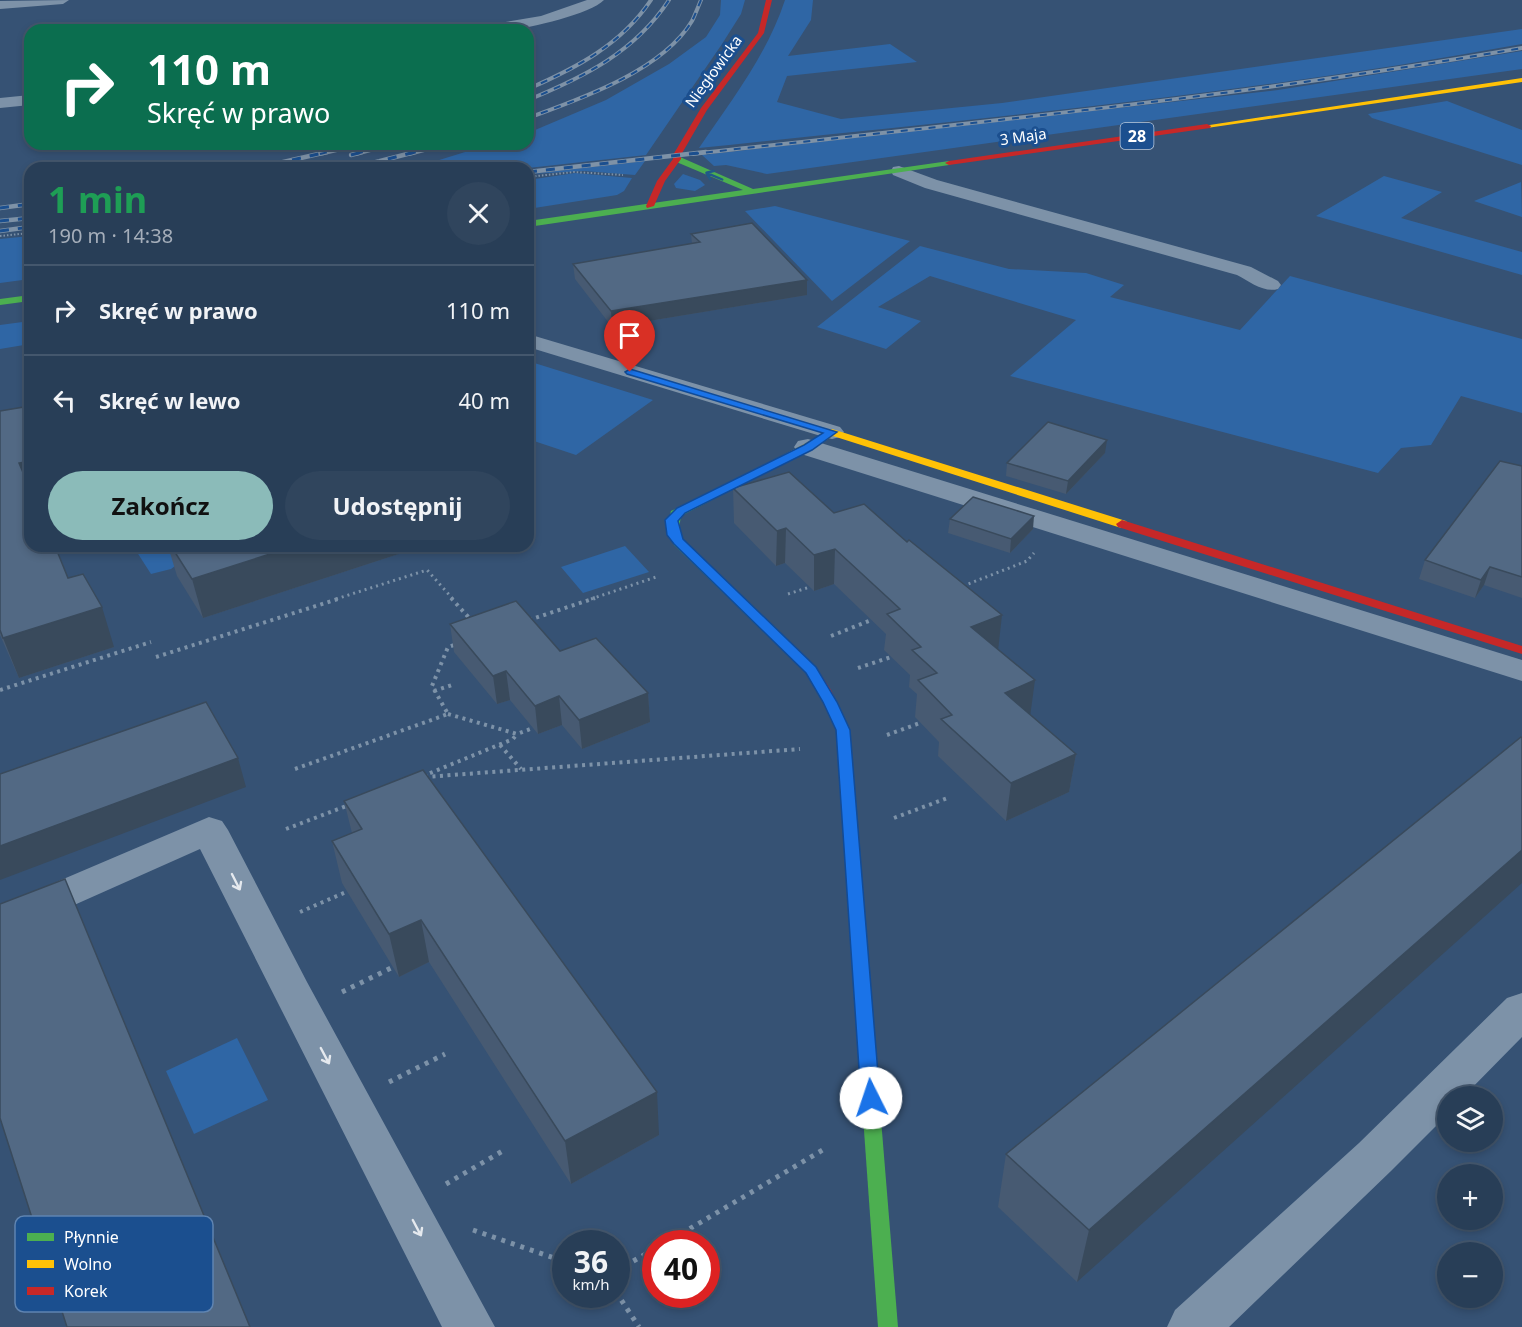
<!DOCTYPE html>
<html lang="pl">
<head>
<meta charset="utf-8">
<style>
  :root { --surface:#283e57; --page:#30455d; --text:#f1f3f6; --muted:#a5aeba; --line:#44576d; --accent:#8bbbb9 }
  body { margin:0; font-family:"Noto Sans",sans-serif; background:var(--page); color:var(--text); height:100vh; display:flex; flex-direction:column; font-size:22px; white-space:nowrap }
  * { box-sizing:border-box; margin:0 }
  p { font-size:20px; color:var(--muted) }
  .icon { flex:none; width:33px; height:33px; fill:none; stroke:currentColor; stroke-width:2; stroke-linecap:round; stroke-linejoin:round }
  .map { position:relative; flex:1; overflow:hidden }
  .sheet { position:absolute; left:24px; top:162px; width:510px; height:390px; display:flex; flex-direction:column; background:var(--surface); border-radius:18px; box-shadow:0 3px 9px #0003,0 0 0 2px var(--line) }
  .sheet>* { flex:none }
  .banner { position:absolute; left:24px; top:24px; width:510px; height:126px; border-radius:18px; box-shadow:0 3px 9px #0003,0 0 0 2px var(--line); background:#0b6e4f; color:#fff; overflow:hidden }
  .buttons { position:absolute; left:1437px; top:1086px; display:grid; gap:12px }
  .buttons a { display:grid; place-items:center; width:66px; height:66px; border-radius:50%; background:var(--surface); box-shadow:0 3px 9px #0003,0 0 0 2px var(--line); font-size:30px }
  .speed { position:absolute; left:552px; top:1230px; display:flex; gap:12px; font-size:30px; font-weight:700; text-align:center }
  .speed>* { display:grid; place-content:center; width:78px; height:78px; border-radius:50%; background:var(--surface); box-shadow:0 3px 9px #0003,0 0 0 2px var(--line); line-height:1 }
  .speed small { font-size:15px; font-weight:400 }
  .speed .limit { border:9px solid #d22; background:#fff; color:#111 }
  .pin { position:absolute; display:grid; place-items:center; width:51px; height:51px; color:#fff; margin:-62px -26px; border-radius:50% 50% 50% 0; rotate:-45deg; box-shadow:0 0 6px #0007 }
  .pin .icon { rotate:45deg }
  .me { position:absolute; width:66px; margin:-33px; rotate:356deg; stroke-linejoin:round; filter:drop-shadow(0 0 4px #0008) }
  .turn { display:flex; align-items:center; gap:21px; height:126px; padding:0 24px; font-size:27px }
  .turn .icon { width:78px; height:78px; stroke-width:2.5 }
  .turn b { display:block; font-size:42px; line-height:51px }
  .round { display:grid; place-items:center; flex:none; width:63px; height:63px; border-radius:32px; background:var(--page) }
  .headline { display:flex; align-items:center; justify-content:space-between; height:102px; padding:0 24px }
  h1 { font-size:36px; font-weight:700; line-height:45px; color:#1e9e55 }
  .cta { display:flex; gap:12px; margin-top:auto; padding:12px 24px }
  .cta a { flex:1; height:69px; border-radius:36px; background:var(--accent); color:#111; font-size:24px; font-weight:700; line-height:69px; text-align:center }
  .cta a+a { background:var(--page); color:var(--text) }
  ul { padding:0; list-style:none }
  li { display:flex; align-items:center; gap:18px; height:90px; padding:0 24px; border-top:2px solid var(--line) }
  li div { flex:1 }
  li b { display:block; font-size:22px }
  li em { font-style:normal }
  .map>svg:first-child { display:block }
  .green { fill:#2f66a5 }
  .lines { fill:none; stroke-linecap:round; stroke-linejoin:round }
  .path-far3 { stroke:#7d92a8; stroke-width:2; stroke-dasharray:1.5 2; stroke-linecap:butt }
  .path-far2 { stroke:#7d92a8; stroke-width:3; stroke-dasharray:2 4; stroke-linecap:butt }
  .path-far1 { stroke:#7d92a8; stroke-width:4; stroke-dasharray:3 4.5; stroke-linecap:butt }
  .path { stroke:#7d92a8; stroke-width:5; stroke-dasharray:4 6; stroke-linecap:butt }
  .lane { fill:#7d92a8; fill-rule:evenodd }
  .street { fill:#7d92a8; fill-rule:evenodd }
  .fast { fill:#4caf50; fill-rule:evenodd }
  .slow { fill:#ffc107; fill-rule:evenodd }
  .jam { fill:#c62828; fill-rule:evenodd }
  .rail-far1-casing { stroke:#7e92a7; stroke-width:4 }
  .rail-casing { stroke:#7e92a7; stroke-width:4.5 }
  .rail-far1 { stroke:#1b4f8f; stroke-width:2; stroke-dasharray:7; stroke-linecap:butt }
  .rail { stroke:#1b4f8f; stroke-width:3; stroke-dasharray:9; stroke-linecap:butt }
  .wall { fill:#475a72 }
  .shaded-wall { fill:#394a5c }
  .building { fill:#526984; stroke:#394a5c; stroke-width:1.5 }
  .oneway { stroke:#205989 }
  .oneway2 { stroke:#e5e9ee }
  .route { fill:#1a73e8; stroke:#114b97; stroke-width:1.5 }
  .labels { text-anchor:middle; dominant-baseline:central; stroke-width:6; stroke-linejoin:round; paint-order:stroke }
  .far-street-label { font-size:15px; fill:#fff; stroke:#1b4f8f }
  .shield { fill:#1b4f8f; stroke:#bbcadd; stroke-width:1.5 }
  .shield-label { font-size:16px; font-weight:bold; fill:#fff }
  .key { fill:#1b4f8f; stroke:#5f84b1; stroke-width:1.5 }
  .key-label { font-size:16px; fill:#fff }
</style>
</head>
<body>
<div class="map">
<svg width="1522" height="1327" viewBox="0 0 1522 1327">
  <rect width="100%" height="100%" fill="#365274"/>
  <g class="green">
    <polygon points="721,0 745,0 741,14 722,44 646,155 528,168 403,168 436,161 491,144 528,144 528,133 606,100 669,64 706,37 720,15"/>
    <path d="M785,0h28l-2,20 -23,36 102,-12 27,18 -130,14 -10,26 64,17 161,-16 520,-74v15c-272,50 -548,75 -823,104 32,-47 68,-93 86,-148z"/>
    <polygon points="1522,51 1522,69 767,174 726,165 714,166 702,155 1278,90"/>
    <polygon points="1447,101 1522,130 1522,165 1372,118 1368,114"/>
    <polygon points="645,161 635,175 584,171 530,174"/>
    <polygon points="575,173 632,178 624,191 617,195 528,209 528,180"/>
    <polygon points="683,174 700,180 705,185 695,191 676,188 674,184"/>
    <polygon points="1384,176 1442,192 1401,218 1522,252 1522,275 1316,216"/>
    <polygon points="1521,182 1522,217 1474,201"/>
    <polygon points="775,206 910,241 832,301 745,211"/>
    <polygon points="30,236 30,279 0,283 0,239"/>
    <polygon points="920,246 1009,269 1086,273 1124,285 1110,297 1240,330 1290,276 1522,339 1522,413 1461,396 1431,445 1401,448 1378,473 1010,376 1076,320 930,276 878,307 921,321 886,349 817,327"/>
    <polygon points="30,321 30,344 0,349 0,325"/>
    <polygon points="528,361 653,400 576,455 528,439"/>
    <polygon points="133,546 201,546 171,569 151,574"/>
    <polygon points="625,546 649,572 583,593 561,567"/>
    <polygon points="237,1038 268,1100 194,1134 166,1071"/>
  </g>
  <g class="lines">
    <g class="path-far3">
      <polyline points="528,177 574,172 623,175"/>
      <polyline points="0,236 30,233"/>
    </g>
    <g class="path-far2">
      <polyline points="963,586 1027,561 1034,553"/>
      <polyline points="788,594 810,587"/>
      <polyline points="336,599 427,570 453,599"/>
      <polyline points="591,599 659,576"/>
    </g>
    <g class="path-far1">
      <polyline points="451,598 472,621"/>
      <polyline points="529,620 595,598"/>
      <polyline points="831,636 874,619"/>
      <polyline points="156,657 341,598"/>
      <polyline points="858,668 891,657"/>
      <polyline points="0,690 151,642"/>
      <polyline points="434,691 452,685"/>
      <polyline points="448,714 517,734 533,728"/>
      <polyline points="887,735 920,723"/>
      <polyline points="500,745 521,769"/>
      <polyline points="295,769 448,714 432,686 448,647 457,644"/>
      <polyline points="423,776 513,739 517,734"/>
      <polyline points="425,777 800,749"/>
      <polyline points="894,818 950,797"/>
      <polyline points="286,829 349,805"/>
      <polyline points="300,912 346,892"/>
    </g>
    <g class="path">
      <polyline points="342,992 393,967"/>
      <polyline points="389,1082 445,1054"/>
      <polyline points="446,1184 506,1149"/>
      <polyline points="473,1230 566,1262"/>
      <polyline points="664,1244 826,1148"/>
      <polyline points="616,1271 656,1248"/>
      <polyline points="616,1292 639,1327"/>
    </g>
    <g class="lane">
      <polygon points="69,0 63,4 0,9 0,1"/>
      <path d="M587,0h17c-13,14 -74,28 -95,30 -11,1 -23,0 -34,0l7,-4 59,-10z"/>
      <polygon points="30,95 30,105 0,108 0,98"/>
      <path d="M899,166l38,14 314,87 27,14 3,4 -3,4c-14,4 -28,-7 -41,-14l-312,-87 -32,-13 -2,-4 2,-4z"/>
      <polygon points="528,334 840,427 844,432 840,437 832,439 824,437 528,347"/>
    </g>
    <g class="street">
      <polygon points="808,439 1522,660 1522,681 798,453 794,447 798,441"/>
      <polygon points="209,817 222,821 228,830 307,982 495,1327 442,1327 200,849 0,938 0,906"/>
      <polygon points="1522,993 1522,1037 1464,1096 1448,1096 1448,1114 1391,1171 1229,1327 1167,1327 1175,1310 1359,1143 1507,998"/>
    </g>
    <g class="fast">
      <polygon points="674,157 680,157 753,189 949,161 953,163 949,165 528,227 528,221 743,190 674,161"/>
      <polygon points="30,295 30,301 0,305 0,299"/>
      <polygon points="735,481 741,484 739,486 681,516 679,528 684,541 785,637 787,640 785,643 775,643 674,545 667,528 671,511"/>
      <polygon points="859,942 865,944 867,948 898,1327 878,1327 851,948 853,944"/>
    </g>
    <g class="slow">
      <polygon points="1522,78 1522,82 1207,128 1203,126"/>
      <polygon points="832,429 1126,521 1128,524 1122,528 1118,527 833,436 812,449 739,486 735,487 729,484"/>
    </g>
    <g class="jam">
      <polygon points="766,0 772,0 764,33 707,110 681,155 681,159 665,181 654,206 647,208 646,206 657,181 673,159 673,155 701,108 758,33"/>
      <polygon points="1207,124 1211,126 1210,128 949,165 945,163 949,161"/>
      <polygon points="1122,520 1522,646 1522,654 1118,527 1116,524"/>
      <polygon points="780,636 785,637 816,667 831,690 850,730 867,948 865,952 859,954 853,952 851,948 836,730 817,690 806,673 773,640"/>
    </g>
    <defs>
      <g id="rail-far1">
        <path d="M528,89c48,-21 93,-44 123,-89"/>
        <path d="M528,100c56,-23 107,-48 141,-100"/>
        <path d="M528,118c52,-19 134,-47 164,-97 3,-6 6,-14 9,-21"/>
        <polyline points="320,154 362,144"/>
        <polyline points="356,154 392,144"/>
        <polyline points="409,154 447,144"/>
        <path d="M692,154c277,-31 555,-58 830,-106"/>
      </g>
      <g id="rail">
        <polyline points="351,155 362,152"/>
        <polyline points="257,168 327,152"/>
        <polyline points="353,168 415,152"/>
        <polyline points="528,172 706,152"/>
        <polyline points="0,208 30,204"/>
        <polyline points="0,221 30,218"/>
        <polyline points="0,231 30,227"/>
      </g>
    </defs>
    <use href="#rail-far1" class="rail-far1-casing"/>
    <use href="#rail" class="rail-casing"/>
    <use href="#rail-far1" class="rail-far1"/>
    <use href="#rail" class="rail"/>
  </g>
  <g class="wall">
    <polygon points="691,234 807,280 807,295 612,327 575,279 573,264 692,244"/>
    <polygon points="0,411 30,546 68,578 114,647 19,678 0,635"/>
    <polygon points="1105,453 1066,494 1006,476 1007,463"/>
    <polygon points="1522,466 1522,598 1484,585 1475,598 1419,579 1425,560"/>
    <polygon points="733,488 834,513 998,649 1030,715 1076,754 1069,792 1006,821 938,756 939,742 915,717 917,694 909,687 910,675 884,650 886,634 834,584 814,591 785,563 776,566 734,523"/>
    <polygon points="950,519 1033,529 1010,553 948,533"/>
    <polygon points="168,546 423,546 203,618 177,576"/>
    <polygon points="450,624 560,651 648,693 650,722 582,749 562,725 538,734 510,700 497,704 454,652"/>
    <polygon points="1522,738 1077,1282 998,1207 1006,1154"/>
    <polygon points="344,801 659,1135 571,1184 429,962 399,977 342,883 332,841 352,833"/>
  </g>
  <g class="shaded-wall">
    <polygon points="807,280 807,295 612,327 611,311"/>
    <polygon points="1107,440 1105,453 1066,494 1068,481"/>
    <polygon points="30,461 30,497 19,463"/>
    <polygon points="1034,516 1033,529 1010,553 1011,539"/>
    <polygon points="786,528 785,563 776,566 777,531"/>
    <polygon points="295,546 423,546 203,618 192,579"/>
    <polygon points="835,549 834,584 814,591 814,555"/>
    <polygon points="1490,567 1484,585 1475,598 1481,580"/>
    <polygon points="102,607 114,647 19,678 3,638"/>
    <polygon points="1002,615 998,651 971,627"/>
    <polygon points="506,671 510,700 497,704 493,676"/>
    <polygon points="1035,680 1030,717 1005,693"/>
    <polygon points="648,693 650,722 582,749 579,720"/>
    <polygon points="559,696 562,725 538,734 535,706"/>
    <polygon points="1076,754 1069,792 1006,821 1011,783"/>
    <polygon points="238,758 246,787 0,880 0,846"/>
    <polygon points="1522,850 1522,883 1077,1282 1089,1230"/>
    <polygon points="421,920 429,962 399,977 389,934"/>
    <polygon points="657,1092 659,1135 571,1184 565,1141"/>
  </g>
  <g class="building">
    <polygon points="752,223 807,280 611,311 573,264 700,242 691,234"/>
    <polygon points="30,406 30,461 19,463 30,489 30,546 55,546 68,578 83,574 102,607 3,638 0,630 0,411"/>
    <polygon points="1048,422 1107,440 1068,481 1007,463"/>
    <polygon points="1500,461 1522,466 1522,577 1490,567 1481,580 1425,560"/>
    <polygon points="789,472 834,513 864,504 907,542 909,540 1002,615 971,627 1035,680 1005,693 1076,754 1011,783 941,719 952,715 918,680 937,673 912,650 921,647 887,614 900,609 835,549 814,555 786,528 777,531 733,488"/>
    <polygon points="973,497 1034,516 1011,539 950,519"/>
    <polygon points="171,546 295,546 192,579"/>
    <polygon points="516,601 560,651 596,638 648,693 579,720 559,696 535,706 506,671 493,676 450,624"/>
    <polygon points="206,702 238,758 0,846 0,774"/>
    <polygon points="1521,737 1522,738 1522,850 1089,1230 1006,1154"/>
    <polygon points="423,770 657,1092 565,1141 421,920 389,934 332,841 362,829 344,801"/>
    <polygon points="65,879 250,1327 67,1327 0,1118 0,904"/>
  </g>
  <defs><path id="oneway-shaft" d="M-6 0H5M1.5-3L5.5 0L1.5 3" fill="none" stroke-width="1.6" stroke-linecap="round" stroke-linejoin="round" transform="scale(1.5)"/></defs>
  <use class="oneway" href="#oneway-shaft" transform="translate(714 176) rotate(-157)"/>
  <g class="oneway2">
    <use href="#oneway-shaft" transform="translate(236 882) rotate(63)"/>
    <use href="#oneway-shaft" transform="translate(325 1056) rotate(62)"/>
    <use href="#oneway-shaft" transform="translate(417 1228) rotate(62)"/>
  </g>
  <polygon class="route" points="630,369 837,432 812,450 685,513 678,521 683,539 816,667 837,702 850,730 880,1098 877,1104 871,1106 864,1104 861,1098 836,730 823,702 806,673 674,544 667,535 665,520 677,508 804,445 823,433 627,374 625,372"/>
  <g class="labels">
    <g class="far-street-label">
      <text transform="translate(713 71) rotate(-54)">Niegłowicka</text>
      <text transform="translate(1023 136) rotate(-8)">3 Maja</text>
    </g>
    <rect class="shield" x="1120.5" y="123" width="33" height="26" rx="4.5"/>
    <g class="shield-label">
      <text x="1137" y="136">28</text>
    </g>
  </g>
  <rect x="15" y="1216" width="198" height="96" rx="9" class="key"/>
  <rect x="27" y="1233" width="27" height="8" fill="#4caf50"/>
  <rect x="27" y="1260" width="27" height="8" fill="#ffc107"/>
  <rect x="27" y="1287" width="27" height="8" fill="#c62828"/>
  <g class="key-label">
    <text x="64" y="1243">Płynnie</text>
    <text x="64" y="1270">Wolno</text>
    <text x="64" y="1297">Korek</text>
  </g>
</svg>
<div class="buttons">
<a><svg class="icon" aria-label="layers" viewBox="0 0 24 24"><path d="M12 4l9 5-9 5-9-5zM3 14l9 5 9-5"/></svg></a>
<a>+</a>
<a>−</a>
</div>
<div class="speed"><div>36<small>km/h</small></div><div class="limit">40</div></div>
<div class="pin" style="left:630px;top:372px;background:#d93025"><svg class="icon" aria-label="arrive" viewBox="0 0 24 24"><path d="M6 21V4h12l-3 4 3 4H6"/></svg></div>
<svg class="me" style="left:871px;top:1098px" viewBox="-20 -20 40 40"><circle r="19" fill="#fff"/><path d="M0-13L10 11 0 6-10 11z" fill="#1a73e8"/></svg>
<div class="banner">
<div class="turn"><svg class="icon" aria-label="right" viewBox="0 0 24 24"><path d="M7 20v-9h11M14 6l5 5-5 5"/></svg><div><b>110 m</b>Skręć w prawo</div></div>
</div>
<section class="sheet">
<div class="headline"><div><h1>1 min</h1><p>190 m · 14:38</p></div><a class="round"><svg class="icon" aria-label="close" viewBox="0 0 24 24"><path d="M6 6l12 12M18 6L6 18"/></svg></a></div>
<ul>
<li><svg class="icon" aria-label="right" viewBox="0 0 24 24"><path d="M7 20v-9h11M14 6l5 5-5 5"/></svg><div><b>Skręć w prawo</b></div><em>110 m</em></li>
<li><svg class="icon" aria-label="left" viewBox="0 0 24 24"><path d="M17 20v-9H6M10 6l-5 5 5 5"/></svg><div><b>Skręć w lewo</b></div><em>40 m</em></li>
</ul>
<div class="cta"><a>Zakończ</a><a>Udostępnij</a></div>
</section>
</div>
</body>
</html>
